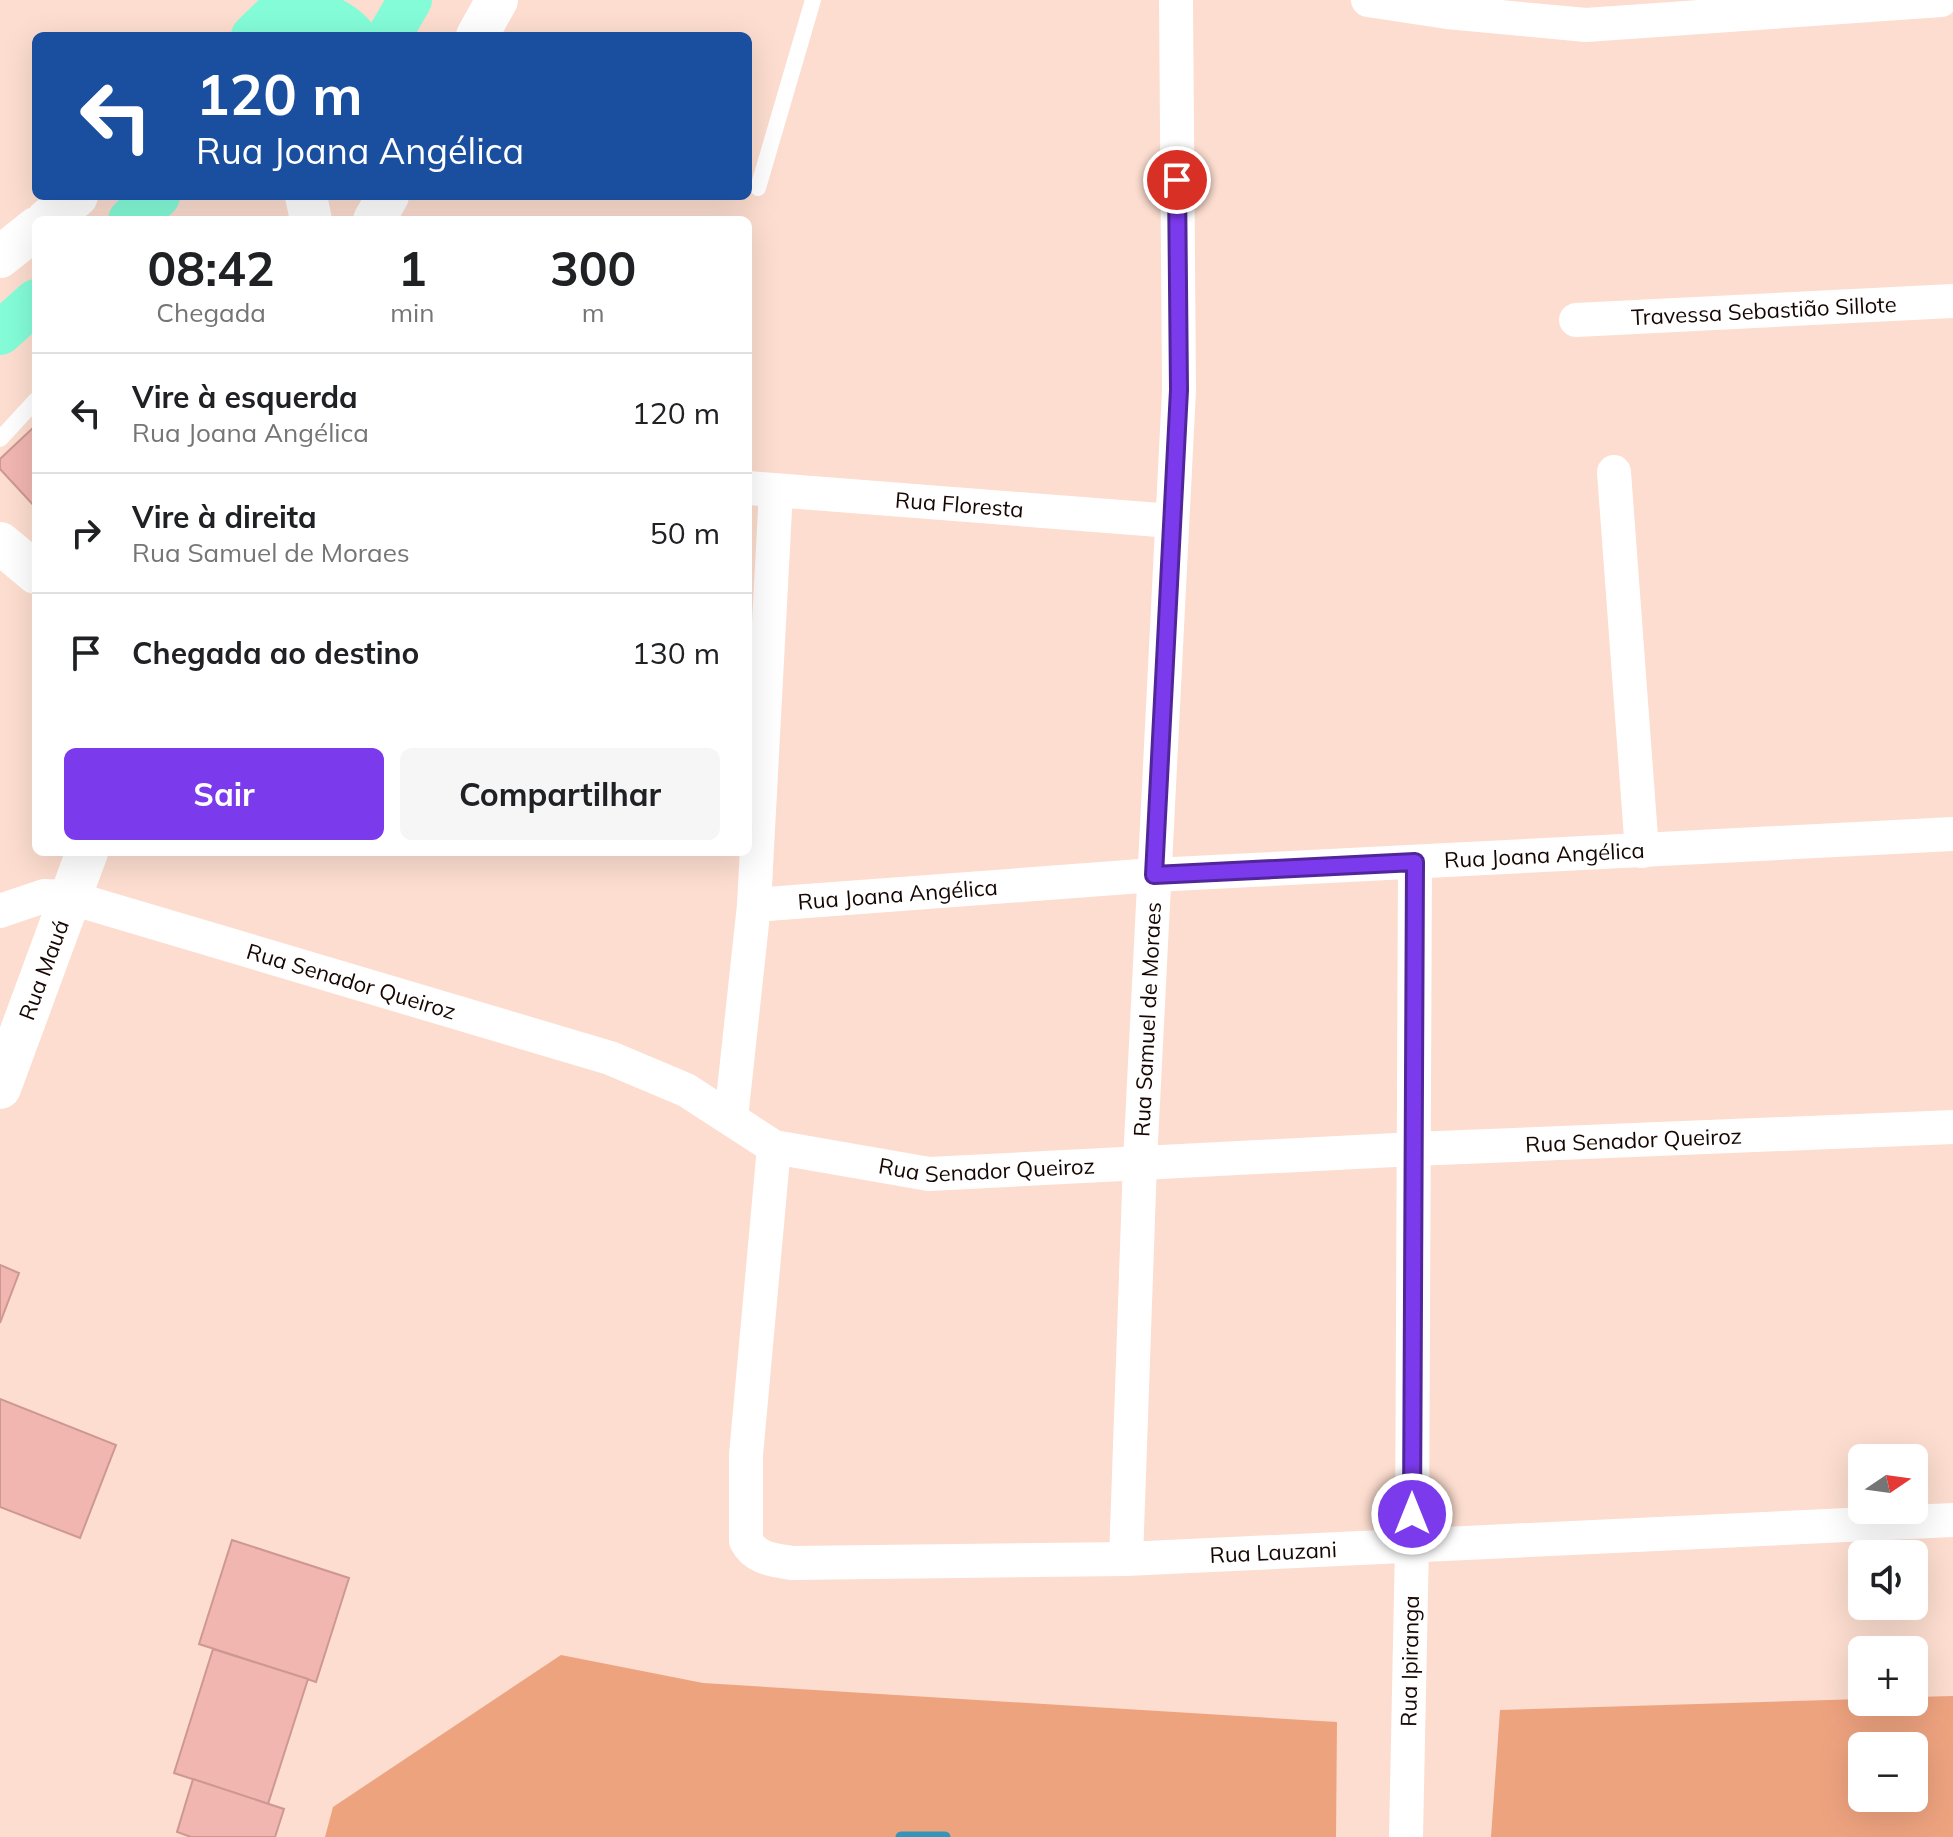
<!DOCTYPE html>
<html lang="pt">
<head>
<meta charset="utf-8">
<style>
  :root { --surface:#fff; --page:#f6f6f6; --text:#202124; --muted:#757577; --line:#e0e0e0; --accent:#7c3aed }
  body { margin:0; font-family:Mulish,sans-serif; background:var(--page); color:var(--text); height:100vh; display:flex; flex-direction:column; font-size:30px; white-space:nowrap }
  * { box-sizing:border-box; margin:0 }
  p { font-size:26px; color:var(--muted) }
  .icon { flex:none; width:44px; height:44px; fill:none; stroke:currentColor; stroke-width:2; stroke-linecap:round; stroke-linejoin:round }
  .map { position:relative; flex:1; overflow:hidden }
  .panel { position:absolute; left:32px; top:216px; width:720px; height:640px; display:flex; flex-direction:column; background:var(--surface); border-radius:12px; box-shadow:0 8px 32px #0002 }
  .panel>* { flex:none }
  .guide { position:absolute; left:32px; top:32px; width:720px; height:168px; border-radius:12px; box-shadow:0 8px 32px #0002; background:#1a4fa0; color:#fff; overflow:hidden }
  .needle { width:52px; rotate:77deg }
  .fabs { position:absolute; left:1848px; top:1444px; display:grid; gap:16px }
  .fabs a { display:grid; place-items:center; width:80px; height:80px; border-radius:12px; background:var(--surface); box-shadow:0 8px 32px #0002; font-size:40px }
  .pin { position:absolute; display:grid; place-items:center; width:68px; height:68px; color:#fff; margin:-34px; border:4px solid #fff; border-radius:50%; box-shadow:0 2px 8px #0007 }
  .me { position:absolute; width:88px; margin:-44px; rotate:0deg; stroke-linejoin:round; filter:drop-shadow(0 0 6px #0008) }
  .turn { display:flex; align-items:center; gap:28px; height:168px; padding:0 32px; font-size:36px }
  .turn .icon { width:104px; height:104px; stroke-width:2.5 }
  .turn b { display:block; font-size:56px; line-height:68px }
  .eta { display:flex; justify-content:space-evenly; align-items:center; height:136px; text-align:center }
  .eta b { font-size:48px; font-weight:700; line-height:56px }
  .primary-button { display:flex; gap:16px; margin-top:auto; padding:16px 32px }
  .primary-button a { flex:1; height:92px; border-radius:12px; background:var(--accent); color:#fff; font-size:32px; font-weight:700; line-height:92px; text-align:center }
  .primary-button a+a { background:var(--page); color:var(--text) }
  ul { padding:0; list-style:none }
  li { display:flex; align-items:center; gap:24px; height:120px; padding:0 32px; border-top:2px solid var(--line) }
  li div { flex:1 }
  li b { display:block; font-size:30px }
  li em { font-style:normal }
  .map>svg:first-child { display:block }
  .green { fill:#eea37f; fill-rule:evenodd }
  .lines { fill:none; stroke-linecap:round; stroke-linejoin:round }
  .stream { stroke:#3595b8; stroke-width:11 }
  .building { fill:#f0b6af; stroke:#ce9892; stroke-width:2 }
  .service { stroke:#fff; stroke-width:16 }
  .minor { stroke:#fff; stroke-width:34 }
  .tertiary { stroke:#fff; stroke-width:42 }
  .primary { stroke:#84fcd8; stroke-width:44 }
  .route-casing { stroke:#51269a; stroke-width:20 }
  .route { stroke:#7c3aed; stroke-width:14 }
  .labels { text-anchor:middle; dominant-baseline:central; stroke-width:6; stroke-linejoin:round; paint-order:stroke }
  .street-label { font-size:22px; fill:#170702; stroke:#faefea }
</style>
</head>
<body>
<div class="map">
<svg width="1953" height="1837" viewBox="0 0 1953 1837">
  <rect width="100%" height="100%" fill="#fcddcf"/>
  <g class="green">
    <polygon points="561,1655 703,1683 1337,1722 1336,1837 325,1837 333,1807"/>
    <path d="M1953,1696v141h-462l9,-127 362,-11v3h52v-5zM1862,1746h52v52h-52z"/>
  </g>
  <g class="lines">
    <polyline class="stream" points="901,1837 945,1837"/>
  </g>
  <g class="building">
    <polygon points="36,425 36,508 0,469 0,459"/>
    <polygon points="0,1265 19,1273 0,1323"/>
    <polygon points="0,1399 116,1445 80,1538 0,1507"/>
    <polygon points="232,1540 349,1578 316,1682 199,1644"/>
    <polygon points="213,1649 308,1679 268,1804 174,1773"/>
    <polygon points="193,1779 284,1809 275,1837 191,1837 177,1832"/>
  </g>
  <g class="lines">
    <g class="service">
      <polyline points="758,188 813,0"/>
      <polyline points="0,439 36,400"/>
    </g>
    <g class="minor">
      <polyline points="1368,0 1447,12 1586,25 1941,0"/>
      <path id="s1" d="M1576,320l377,-19"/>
      <polyline points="1614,472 1642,851"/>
      <path id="s2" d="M748,488l424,33"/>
      <path id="s3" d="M754,905l400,-30 799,-41"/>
      <path id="s4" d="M0,911l44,-15 24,1 542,161 76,32 88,57 155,27 485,-25 539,-22"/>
      <polyline points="731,1118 754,905 776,491"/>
      <path id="s5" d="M774,1147l-28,308v86c9,18 28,19 46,22l334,-4 827,-39"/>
      <path id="s6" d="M1126,1559l14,-397 39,-772 -3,-390"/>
      <path id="s7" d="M1406,1837l6,-292 3,-683"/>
    </g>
    <g class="tertiary">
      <polyline points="477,36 497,0"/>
      <polyline points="306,196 311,220"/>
      <polyline points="47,220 77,196"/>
      <polyline points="374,220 388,196"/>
      <polyline points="0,257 36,228"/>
      <polyline points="0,543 36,573"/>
      <path id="s8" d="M0,1088l87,-236"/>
    </g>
    <g class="primary">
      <path d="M253,36l26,-25c29,1 54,1 75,25"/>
      <polyline points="389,36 410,0"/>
      <polyline points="130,220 158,196"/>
      <polyline points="0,333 36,301"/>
    </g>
  </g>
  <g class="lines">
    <defs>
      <polyline id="route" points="1177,180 1179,390 1154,875 1415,862 1412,1514"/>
    </defs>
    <use href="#route" class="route-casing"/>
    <use href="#route" class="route"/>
  </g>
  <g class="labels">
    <g class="street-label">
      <text stroke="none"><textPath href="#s1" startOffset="188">Travessa Sebastião Sillote</textPath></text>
      <text stroke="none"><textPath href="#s2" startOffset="212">Rua Floresta</textPath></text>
      <text stroke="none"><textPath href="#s3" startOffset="792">Rua Joana Angélica</textPath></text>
      <text stroke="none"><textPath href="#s3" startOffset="144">Rua Joana Angélica</textPath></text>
      <text stroke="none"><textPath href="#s8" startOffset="126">Rua Mauá</textPath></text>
      <text stroke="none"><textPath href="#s4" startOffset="366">Rua Senador Queiroz</textPath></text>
      <text stroke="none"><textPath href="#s6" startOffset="540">Rua Samuel de Moraes</textPath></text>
      <text stroke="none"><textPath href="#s4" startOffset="1686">Rua Senador Queiroz</textPath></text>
      <text stroke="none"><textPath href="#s4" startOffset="1038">Rua Senador Queiroz</textPath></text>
      <text stroke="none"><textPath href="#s5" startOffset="930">Rua Lauzani</textPath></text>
      <text stroke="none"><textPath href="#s7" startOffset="176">Rua Ipiranga</textPath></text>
    </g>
  </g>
</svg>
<div class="fabs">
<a><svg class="needle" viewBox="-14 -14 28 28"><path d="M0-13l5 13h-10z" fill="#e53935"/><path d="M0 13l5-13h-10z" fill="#757577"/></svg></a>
<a><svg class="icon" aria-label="sound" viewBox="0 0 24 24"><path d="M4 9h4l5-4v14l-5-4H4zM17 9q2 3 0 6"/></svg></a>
<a>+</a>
<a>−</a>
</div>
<div class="pin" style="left:1177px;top:180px;background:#d93025"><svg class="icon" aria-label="arrive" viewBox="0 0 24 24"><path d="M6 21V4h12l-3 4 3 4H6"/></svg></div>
<svg class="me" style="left:1412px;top:1514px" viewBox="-20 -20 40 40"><circle r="17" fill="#7c3aed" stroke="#fff" stroke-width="3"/><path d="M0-11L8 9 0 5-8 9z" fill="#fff"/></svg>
<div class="guide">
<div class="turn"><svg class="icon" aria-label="left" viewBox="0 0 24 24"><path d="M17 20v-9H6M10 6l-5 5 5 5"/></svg><div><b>120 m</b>Rua Joana Angélica</div></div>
</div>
<section class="panel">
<div class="eta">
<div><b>08:42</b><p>Chegada</p></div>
<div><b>1</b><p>min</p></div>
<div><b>300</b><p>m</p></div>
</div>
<ul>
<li><svg class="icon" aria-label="left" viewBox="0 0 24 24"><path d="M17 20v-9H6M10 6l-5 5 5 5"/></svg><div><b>Vire à esquerda</b><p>Rua Joana Angélica</p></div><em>120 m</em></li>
<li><svg class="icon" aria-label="right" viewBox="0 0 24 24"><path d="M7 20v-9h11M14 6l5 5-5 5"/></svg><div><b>Vire à direita</b><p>Rua Samuel de Moraes</p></div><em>50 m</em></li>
<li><svg class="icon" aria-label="arrive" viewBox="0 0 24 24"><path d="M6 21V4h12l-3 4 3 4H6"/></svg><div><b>Chegada ao destino</b></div><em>130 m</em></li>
</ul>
<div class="primary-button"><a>Sair</a><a>Compartilhar</a></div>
</section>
</div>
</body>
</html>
